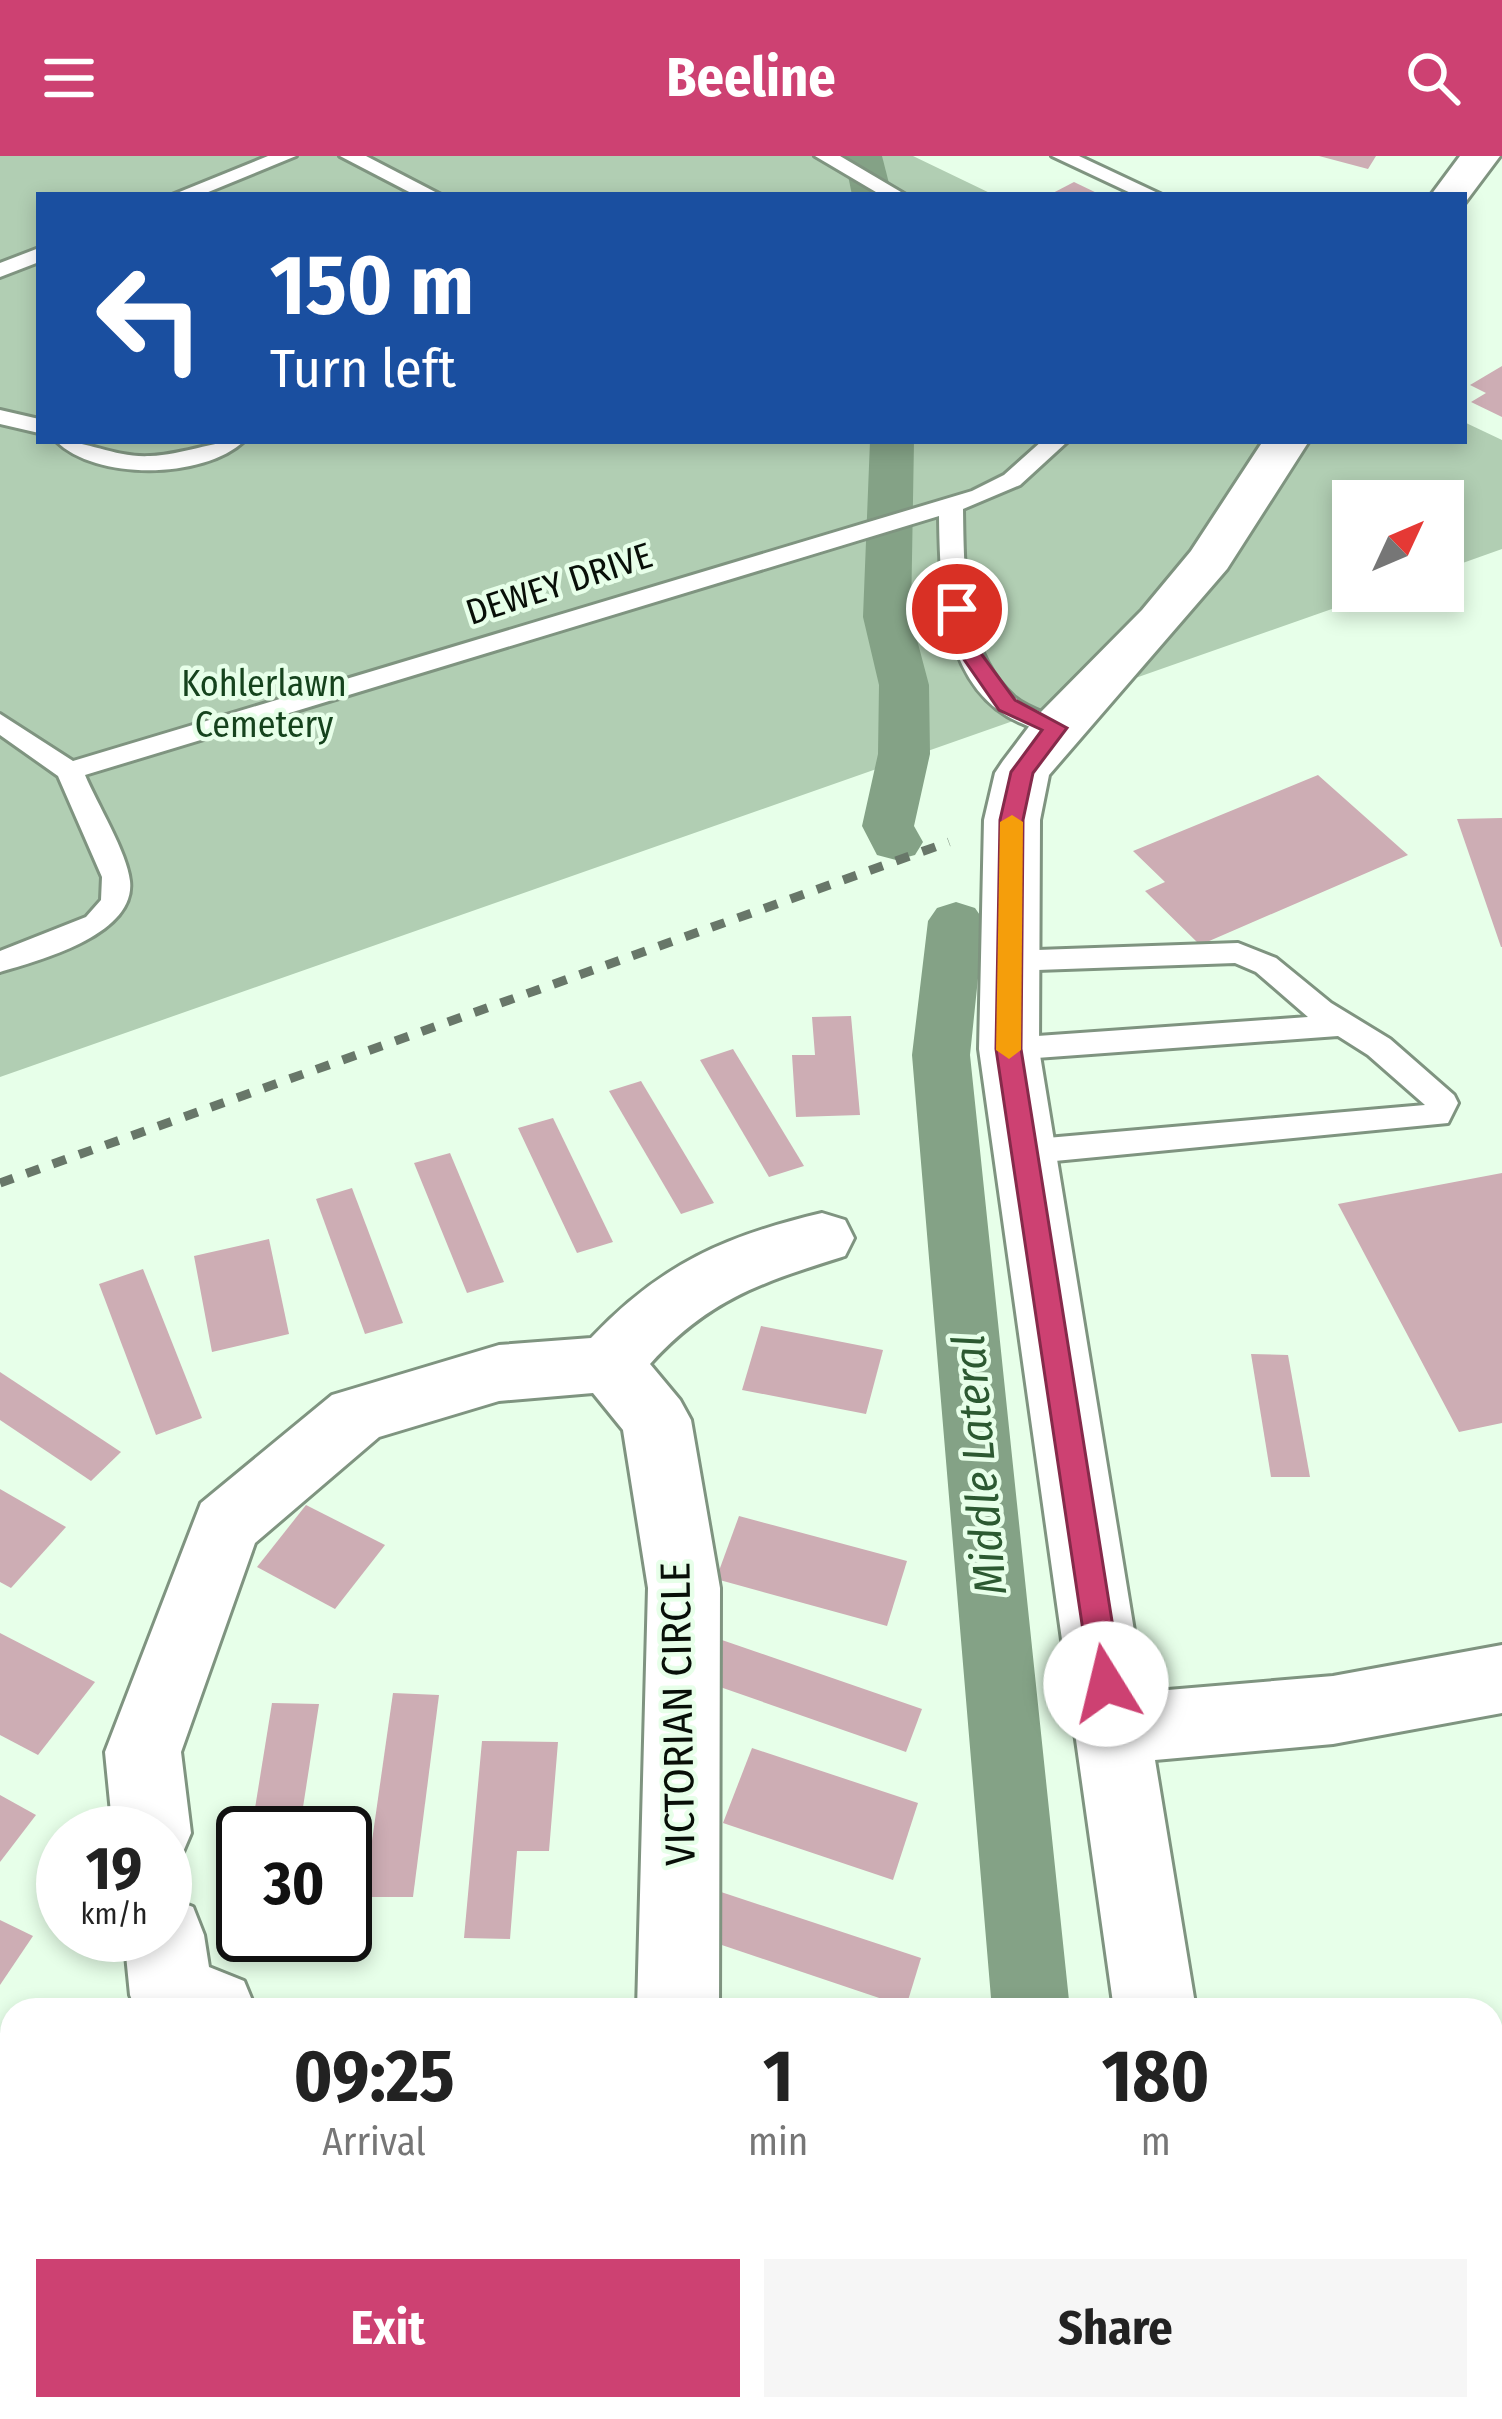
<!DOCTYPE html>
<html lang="en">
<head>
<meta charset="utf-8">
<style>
  :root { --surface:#fff; --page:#f6f6f6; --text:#222; --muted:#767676; --accent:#cd4172 }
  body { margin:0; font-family:"Fira Sans Condensed",sans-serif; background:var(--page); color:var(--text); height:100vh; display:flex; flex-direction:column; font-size:45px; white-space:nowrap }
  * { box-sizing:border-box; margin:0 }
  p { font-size:39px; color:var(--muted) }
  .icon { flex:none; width:66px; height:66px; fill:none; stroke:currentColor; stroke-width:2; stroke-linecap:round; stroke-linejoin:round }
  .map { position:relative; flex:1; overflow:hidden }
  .side { position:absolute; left:0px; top:1842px; width:1503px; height:423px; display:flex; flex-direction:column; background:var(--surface); border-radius:36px 36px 0 0; box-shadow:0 6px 18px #0003 }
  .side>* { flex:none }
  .banner { position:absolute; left:36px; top:36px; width:1431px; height:252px; border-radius:0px; box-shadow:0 6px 18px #0003; background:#1a4fa0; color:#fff; overflow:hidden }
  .needle { width:78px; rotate:46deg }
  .fabs { position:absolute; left:1332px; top:324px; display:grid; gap:24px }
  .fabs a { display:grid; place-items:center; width:132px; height:132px; border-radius:0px; background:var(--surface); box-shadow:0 6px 18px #0003; font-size:60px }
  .speed { position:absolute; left:36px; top:1650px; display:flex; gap:24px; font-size:60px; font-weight:700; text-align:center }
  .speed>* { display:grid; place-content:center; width:156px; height:156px; border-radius:50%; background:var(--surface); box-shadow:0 6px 18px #0003; line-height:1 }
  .speed small { font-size:30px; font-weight:400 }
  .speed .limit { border:6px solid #111; border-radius:18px; background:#fff; color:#111 }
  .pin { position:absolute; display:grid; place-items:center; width:102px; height:102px; color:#fff; margin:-51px; border:6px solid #fff; border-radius:50%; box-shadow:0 3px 12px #0007 }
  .me { position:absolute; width:132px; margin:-66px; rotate:351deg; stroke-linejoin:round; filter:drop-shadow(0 0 9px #0008) }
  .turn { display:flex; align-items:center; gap:42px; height:252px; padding:0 36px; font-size:54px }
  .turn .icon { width:156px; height:156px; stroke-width:2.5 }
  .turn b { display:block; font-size:84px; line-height:102px }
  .eta { display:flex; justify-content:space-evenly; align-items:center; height:204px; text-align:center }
  .eta b { font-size:72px; font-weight:700; line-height:84px }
  .button { display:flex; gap:24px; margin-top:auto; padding:24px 36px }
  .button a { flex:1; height:138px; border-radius:0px; background:var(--accent); color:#fff; font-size:48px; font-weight:700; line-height:138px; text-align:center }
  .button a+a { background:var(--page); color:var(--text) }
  header { display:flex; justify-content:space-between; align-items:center; height:156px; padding:0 36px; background:var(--accent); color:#fff; font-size:54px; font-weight:700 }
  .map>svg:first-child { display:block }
  .green { fill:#b1ceb3 }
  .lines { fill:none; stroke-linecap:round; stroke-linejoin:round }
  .canal { fill:#84a286; fill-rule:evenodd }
  .building { fill:#cdadb4 }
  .service-casing { stroke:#7f9480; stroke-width:6 }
  .minor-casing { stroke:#7f9480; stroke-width:6 }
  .service { fill:#fff; fill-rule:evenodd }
  .minor { fill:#fff; fill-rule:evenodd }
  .rail { stroke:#687769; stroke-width:9; stroke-dasharray:14 14; stroke-linecap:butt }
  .route { fill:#cd4172; stroke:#852a4a; stroke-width:3 }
  .slow { fill:#f59e0b }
  .labels { text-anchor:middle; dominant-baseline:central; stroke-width:9; stroke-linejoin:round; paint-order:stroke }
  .far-street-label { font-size:36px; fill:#080f08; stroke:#e7ffe9 }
  .far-park-label { font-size:36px; fill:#15431d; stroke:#e7ffe9 }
  .street-label { font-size:42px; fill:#080f08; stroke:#e7ffe9 }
  .water-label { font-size:45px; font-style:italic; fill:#2c5931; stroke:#e7ffe9 }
</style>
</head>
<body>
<header><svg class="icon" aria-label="menu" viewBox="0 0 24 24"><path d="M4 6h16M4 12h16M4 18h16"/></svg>Beeline<svg class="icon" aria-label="search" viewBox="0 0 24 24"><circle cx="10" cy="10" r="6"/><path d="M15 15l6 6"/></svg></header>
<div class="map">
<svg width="1502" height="2263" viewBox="0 0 1502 2263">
  <rect width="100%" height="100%" fill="#e7ffe9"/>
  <polygon class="green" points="0,0 913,0 994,39 39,39 39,285 1464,285 1464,266 1502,284 1502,393 1443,414 1443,345 1353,345 1353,435 1383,435 0,921"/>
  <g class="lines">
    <g class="canal">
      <polygon points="844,0 882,0 892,39 852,39"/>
      <polygon points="870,285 914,285 911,461 929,529 930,598 914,670 923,686 915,699 896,704 877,699 862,670 878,598 879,529 863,461"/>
      <polygon points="956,746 975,752 984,765 970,899 1070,1854 992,1854 912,899 928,765 937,752"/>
      <polygon points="1023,2253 1111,2253 1112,2263 1024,2263"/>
    </g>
  </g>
  <g class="building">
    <polygon points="1319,0 1376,0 1368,13"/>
    <polygon points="1074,26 1101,39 1049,39"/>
    <polygon points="1502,210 1502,261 1471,246 1486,237 1470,229"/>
    <polygon points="1318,619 1408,699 1200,789 1145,735 1165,726 1133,695"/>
    <polygon points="1502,662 1502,791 1501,791 1457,663"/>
    <polygon points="851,860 860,959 796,961 792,899 815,899 812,861"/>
    <polygon points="733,893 804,1010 769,1021 700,904"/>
    <polygon points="641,925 714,1047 681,1058 609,935"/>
    <polygon points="553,962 613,1086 577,1097 518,972"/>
    <polygon points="450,997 504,1126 467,1137 414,1007"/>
    <polygon points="1502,1017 1502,1267 1459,1276 1338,1048"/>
    <polygon points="352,1032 403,1167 365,1178 316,1043"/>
    <polygon points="269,1083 289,1178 212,1196 194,1100"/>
    <polygon points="143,1113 202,1262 156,1279 99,1128"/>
    <polygon points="761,1170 883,1194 866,1258 742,1234"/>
    <polygon points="1251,1198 1288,1199 1310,1321 1271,1321"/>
    <polygon points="0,1216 121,1296 91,1325 0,1264"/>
    <polygon points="0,1333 66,1371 11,1432 0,1426"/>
    <polygon points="306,1349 385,1389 335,1453 257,1411"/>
    <polygon points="739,1360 907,1405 887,1470 716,1423"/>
    <polygon points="0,1477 95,1526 38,1599 0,1579"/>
    <polygon points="719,1483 922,1553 906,1596 700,1524"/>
    <polygon points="393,1537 439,1539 413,1741 364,1741"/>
    <polygon points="272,1547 319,1548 299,1677 251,1677"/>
    <polygon points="482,1585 558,1586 549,1695 517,1695 510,1783 464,1782"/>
    <polygon points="752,1592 918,1647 893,1724 723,1667"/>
    <polygon points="0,1639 36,1659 0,1706"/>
    <polygon points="721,1736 921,1802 906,1851 704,1783"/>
    <polygon points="0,1764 33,1780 0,1829"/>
    <polygon points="12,1983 12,2084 0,2097 0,1995"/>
    <polygon points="317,2253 474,2253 473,2263 315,2263"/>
  </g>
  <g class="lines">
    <defs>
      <g id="service">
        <polygon points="268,0 296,0 201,39 172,39"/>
        <polygon points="340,0 366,0 441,39 415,39"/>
        <polygon points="815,0 840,0 906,39 881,39"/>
        <polygon points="1052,0 1079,0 1162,39 1135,39"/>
        <polygon points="39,92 39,106 0,121 0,107"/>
        <polygon points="0,254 39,263 39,277 0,268"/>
        <path d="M56,285c33,0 60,17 94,15 33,-1 61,-15 94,-15 -40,38 -148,40 -188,0z"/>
        <path d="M1042,285h26l-48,44 -57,24c1,63 0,142 51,188 14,12 35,17 51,25l4,6 -4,6c-16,4 -29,-5 -44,-11 -78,-33 -81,-135 -82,-207l-854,259c12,29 42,77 45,106 6,53 -88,79 -130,91v-21l86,-34 15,-17 1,-23 -44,-101 -58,-41v-21l73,47 899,-270 32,-16z"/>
        <polygon points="1238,787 1276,802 1331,847 1390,883 1454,939 1458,947 1448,967 1024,1008 1013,1004 1008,996 1013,988 1024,984 1425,949 1368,899 1338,880 1009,904 998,901 994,893 998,885 1009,882 1308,861 1256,816 1235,807 1010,815 995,805 1010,795"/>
      </g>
      <g id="minor">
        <polygon points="1460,0 1500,0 1464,48 1464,39 1431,39"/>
        <polygon points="1263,285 1309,285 1227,413 1049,619 1040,664 1039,893 1144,1536 1333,1520 1502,1489 1502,1557 1333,1588 1155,1604 1196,1854 1114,1854 979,893 984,664 995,617 1003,605 1037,560 1142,454 1191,395"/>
        <path d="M822,1057l23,7 9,18 -9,18c-82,26 -135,42 -195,108l30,36 11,20 29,168 -1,422h-82l11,-422 -25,-158 -30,-37 -94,8 -120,36 -124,106 -74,209 10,81 -11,26 -15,6v-32h-52l-8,-81 96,-249 131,-108 167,-50 92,-7c70,-74 134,-102 231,-125z"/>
        <polygon points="165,1740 193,1751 204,1779 209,1811 244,1825 256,1854 136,1854 130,1839 124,1779 165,1779"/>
        <rect x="627" y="2253" width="92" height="10"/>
        <polygon points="1169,2253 1261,2253 1262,2263 1170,2263"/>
      </g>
    </defs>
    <use href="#service" class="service-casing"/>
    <use href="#minor" class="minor-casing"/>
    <use href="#service" class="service"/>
    <use href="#minor" class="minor"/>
    <polyline class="rail" points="0,1027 949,686"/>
  </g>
  <polygon class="route" points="957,447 967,453 977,492 1015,544 1067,572 1033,617 1023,664 1021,893 1122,1528 1117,1538 1106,1542 1095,1538 1091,1528 996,893 1000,664 1011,616 1042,574 999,554 956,492 947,453"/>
  <polygon class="slow" points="1012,659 1023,666 1021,894 1009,903 996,894 1000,666"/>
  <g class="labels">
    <g class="far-street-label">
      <text transform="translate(559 428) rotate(-18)">DEWEY DRIVE</text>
    </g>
    <g class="far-park-label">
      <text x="264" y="528">Kohlerlawn<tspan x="264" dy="41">Cemetery</tspan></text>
    </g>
    <g class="street-label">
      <text transform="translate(678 1558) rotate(-91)">VICTORIAN CIRCLE</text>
    </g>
    <g class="water-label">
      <text transform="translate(980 1309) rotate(-95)">Middle Lateral</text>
    </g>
  </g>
</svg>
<div class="fabs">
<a><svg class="needle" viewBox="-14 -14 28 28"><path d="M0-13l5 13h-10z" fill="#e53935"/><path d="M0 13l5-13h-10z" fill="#767676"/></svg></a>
</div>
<div class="speed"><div>19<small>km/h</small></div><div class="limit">30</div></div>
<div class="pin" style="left:957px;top:453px;background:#d93025"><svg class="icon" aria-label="arrive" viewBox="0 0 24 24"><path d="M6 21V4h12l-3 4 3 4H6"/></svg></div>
<svg class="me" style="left:1106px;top:1528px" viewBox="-20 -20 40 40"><circle r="19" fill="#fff"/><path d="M0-13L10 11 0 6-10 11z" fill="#cd4172"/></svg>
<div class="banner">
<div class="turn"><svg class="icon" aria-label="left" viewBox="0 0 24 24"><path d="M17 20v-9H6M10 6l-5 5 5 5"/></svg><div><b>150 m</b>Turn left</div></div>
</div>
<section class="side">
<div class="eta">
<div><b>09:25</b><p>Arrival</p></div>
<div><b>1</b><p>min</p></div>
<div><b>180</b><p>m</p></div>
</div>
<div class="button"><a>Exit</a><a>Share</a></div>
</section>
</div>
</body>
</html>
